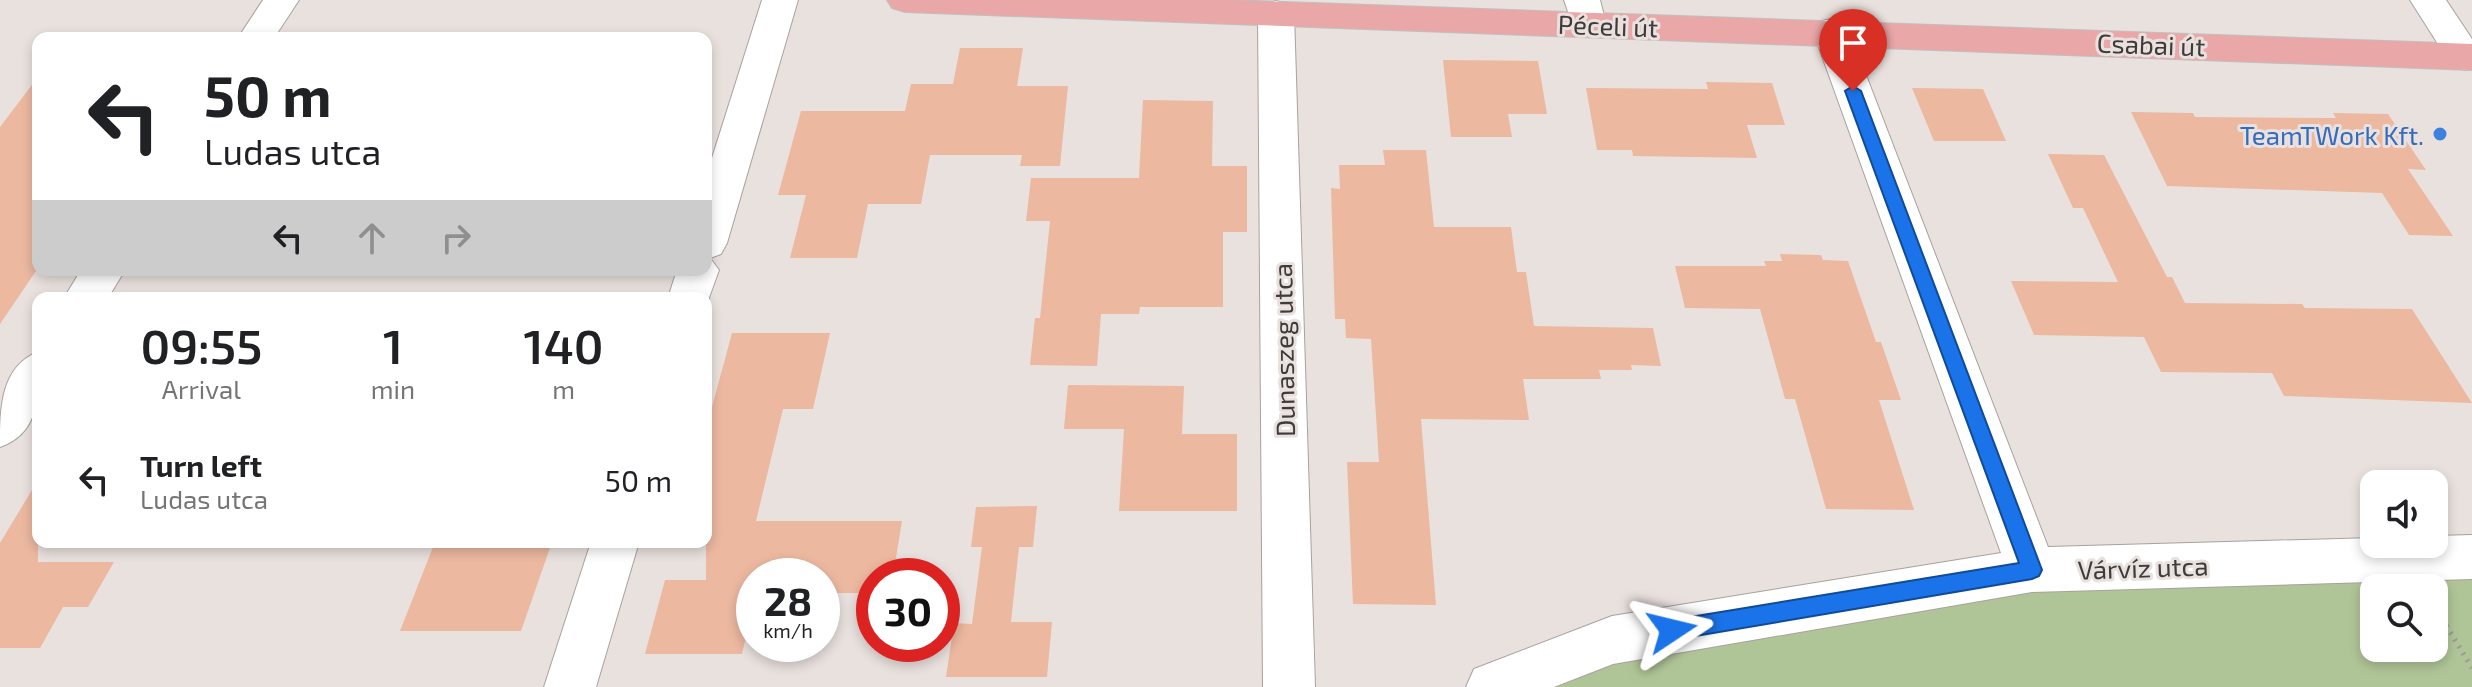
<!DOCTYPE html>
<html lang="en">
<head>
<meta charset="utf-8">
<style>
  :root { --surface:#fff; --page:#f6f6f6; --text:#202124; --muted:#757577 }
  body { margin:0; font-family:"Exo 2",sans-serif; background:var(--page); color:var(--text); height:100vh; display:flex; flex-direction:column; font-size:30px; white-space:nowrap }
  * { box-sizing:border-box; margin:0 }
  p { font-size:26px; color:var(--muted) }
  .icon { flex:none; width:44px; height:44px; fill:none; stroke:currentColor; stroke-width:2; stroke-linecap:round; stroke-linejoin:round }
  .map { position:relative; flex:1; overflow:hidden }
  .side { position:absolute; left:32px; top:292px; width:680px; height:256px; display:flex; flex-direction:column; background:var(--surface); border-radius:16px; box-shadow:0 4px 12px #0003 }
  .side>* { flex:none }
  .banner { position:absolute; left:32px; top:32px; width:680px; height:244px; border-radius:16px; box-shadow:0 4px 12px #0003; background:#fff; color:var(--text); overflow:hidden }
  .buttons { position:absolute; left:2360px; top:470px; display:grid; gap:16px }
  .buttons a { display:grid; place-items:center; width:88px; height:88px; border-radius:16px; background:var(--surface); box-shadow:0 4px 12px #0003; font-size:40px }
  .speed { position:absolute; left:736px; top:558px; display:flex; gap:16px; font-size:40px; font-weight:700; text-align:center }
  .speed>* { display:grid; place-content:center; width:104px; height:104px; border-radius:50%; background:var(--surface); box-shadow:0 4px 12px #0003; line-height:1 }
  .speed small { font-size:20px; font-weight:400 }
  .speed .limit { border:12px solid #d22; background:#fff; color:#111 }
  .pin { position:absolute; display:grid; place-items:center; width:68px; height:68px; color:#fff; margin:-82px -34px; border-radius:50% 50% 50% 0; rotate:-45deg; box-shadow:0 0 8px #0007 }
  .pin .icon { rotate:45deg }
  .me { position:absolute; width:88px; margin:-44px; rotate:80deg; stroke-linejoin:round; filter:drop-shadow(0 0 6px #0008) }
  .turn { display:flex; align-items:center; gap:28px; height:168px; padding:0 40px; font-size:36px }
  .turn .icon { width:104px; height:104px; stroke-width:2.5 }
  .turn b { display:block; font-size:56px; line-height:68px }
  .lanes { display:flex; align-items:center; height:76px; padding:0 40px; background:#0003; justify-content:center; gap:40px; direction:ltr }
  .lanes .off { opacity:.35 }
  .eta { display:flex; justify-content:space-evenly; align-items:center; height:136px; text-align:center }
  .eta b { font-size:48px; font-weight:600; line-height:56px }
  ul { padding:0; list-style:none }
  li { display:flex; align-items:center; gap:24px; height:104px; padding:0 40px }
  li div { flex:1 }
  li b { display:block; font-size:30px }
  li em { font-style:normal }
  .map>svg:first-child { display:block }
  .green { fill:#b0c597; fill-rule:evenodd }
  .building { fill:#ecb8a0 }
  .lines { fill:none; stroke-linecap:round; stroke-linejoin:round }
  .minor-casing { stroke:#a8a19e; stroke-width:2 }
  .major-casing { stroke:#c1c0c0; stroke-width:2 }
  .path { stroke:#9e9896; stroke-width:5; stroke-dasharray:2 6; stroke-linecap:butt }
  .minor { fill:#fff; fill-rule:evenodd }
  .major { fill:#e9a7a7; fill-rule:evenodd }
  .route { fill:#1a73e8; stroke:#114b97; stroke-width:2 }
  .shop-dot { fill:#3f7fe0; stroke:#e9e1de; stroke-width:3 }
  .labels { text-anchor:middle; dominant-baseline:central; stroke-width:6; stroke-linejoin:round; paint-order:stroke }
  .street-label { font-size:26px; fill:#3e3b3a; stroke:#e9e1de }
  .shop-label { font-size:26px; fill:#366cbe; stroke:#e9e1de; text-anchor:end }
</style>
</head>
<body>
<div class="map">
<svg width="2472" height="687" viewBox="0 0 2472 687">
  <rect width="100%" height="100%" fill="#e9e1de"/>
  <path class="green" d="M2472,573v114h-919l69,-28 404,-71zM2374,588h60v60h-60z"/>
  <g class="building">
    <polygon points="960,48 1023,48 1017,86 1068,86 1060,166 1020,166 1022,155 930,155 921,204 868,204 857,258 790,258 806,195 778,195 801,111 905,111 911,84 953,84"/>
    <polygon points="1443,60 1538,61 1547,114 1508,114 1512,137 1451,137"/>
    <polygon points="38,77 38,268 0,324 0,127"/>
    <polygon points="1706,82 1772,83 1785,125 1747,125 1757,158 1633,156 1632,150 1597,150 1586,88 1708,89"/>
    <polygon points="1912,88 1983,89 2006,141 1934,141"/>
    <polygon points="1143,100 1213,101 1212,166 1247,166 1247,232 1223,232 1223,307 1140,307 1139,314 1101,314 1097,366 1030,365 1035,318 1040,318 1050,221 1026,221 1031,178 1139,178"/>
    <polygon points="2131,112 2193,113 2195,117 2336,118 2333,113 2388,114 2426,170 2408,169 2453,236 2409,235 2382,193 2167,186"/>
    <polygon points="1383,150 1426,150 1434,227 1511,227 1517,272 1526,272 1534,326 1653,328 1661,366 1631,365 1632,370 1599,370 1601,379 1523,379 1529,420 1421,419 1436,605 1353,604 1347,462 1379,462 1371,339 1346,338 1345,319 1335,319 1331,188 1340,189 1339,165 1385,165"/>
    <polygon points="2048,154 2104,155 2167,277 2172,277 2185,303 2302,304 2305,308 2412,309 2472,403 2284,396 2272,373 2161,372 2144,337 2034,335 2011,281 2118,282 2083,208 2073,208"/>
    <polygon points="1780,254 1821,255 1823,260 1848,261 1876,342 1881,342 1901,400 1879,400 1914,510 1826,509 1795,399 1785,399 1760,309 1685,308 1675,266 1766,266 1764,261 1782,261"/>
    <polygon points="732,333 830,333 813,409 783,409 756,521 902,521 893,576 874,576 874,593 822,593 822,576 754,576 754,602 742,654 645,654 665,580 706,580 706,429"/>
    <polygon points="1068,385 1184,386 1182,434 1237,434 1237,511 1119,511 1124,429 1064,429"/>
    <polygon points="38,480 38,562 114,562 88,607 63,607 40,648 0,648 0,543"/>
    <polygon points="1037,506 1033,547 1019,547 1011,622 1052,622 1047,677 946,677 954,623 972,624 982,547 971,547 976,507"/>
    <polygon points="435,542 552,542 521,631 400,631"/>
  </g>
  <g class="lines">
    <defs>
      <g id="minor">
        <polygon points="263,0 299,0 274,38 238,38"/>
        <polygon points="762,0 798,0 727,243 721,254 710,258 719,270 706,306 706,298 668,298 677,270 706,270 706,177"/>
        <polygon points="1564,0 1600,0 1606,24 1601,32 1588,36 1575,32"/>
        <polygon points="2410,0 2446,0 2472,39 2472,68 2465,70 2452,66"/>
        <polygon points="1276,1 1289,5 1294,13 1315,687 1263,687 1258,13 1263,5"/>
        <polygon points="1831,19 1844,22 1849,31 2048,547 2374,538 2374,544 2434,544 2434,536 2472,535 2472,579 2032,592 1613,664 1554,687 1466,687 1474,669 1612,616 2001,553 1813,31 1818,22"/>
        <polygon points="81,270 125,270 108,298 64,298"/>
        <path d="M38,352c0,38 5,80 -38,95 0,-38 0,-80 38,-95z"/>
        <polygon points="591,542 639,542 596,687 544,687"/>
      </g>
      <polygon id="major" points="887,0 1229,0 2472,44 2472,70 905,12 892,8"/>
    </defs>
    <use href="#minor" class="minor-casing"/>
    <use href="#major" class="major-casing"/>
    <polyline class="path" points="2434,605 2472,668"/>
    <use href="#minor" class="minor"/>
    <use href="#major" class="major"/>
  </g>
  <polygon class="route" points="1853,86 1861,91 2042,570 2039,576 2032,579 1672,640 1665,637 1662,630 1665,623 1672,620 2019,563 1845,91"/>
  <circle class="shop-dot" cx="2440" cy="134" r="8"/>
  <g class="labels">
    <g class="street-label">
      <text transform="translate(1608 25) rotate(2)">Péceli út</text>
      <text transform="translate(2151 44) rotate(2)">Csabai út</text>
      <text transform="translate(1283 350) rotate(-91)">Dunaszeg utca</text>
      <text transform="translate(2143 567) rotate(-2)">Várvíz utca</text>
    </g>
    <g class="shop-label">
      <text x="2424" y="134">TeamTWork Kft.</text>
    </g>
  </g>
</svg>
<div class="buttons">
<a><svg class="icon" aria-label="sound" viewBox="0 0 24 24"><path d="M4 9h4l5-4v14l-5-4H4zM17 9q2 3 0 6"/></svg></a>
<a><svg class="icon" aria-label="search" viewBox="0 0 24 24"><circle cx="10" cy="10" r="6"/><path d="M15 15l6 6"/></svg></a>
</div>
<div class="speed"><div>28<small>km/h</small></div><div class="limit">30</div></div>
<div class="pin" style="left:1853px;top:91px;background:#d93025"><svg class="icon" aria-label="arrive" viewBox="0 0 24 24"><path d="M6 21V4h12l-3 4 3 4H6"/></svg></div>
<svg class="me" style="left:1672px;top:630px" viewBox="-20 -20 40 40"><path d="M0-17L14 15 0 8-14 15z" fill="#1a73e8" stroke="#fff" stroke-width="4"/></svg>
<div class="banner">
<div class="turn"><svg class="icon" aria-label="left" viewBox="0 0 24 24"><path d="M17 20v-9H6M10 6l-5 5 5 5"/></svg><div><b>50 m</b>Ludas utca</div></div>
<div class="lanes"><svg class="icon" aria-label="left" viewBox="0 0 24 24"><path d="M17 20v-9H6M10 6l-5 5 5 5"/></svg><svg class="icon off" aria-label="ahead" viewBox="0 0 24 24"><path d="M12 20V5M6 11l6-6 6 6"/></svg><svg class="icon off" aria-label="right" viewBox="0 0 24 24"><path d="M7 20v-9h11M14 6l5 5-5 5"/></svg></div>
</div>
<section class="side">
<div class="eta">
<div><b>09:55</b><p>Arrival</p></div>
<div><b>1</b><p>min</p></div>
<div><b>140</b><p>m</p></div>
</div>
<ul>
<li><svg class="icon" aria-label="left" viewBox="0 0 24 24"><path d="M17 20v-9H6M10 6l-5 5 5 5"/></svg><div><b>Turn left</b><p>Ludas utca</p></div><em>50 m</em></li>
</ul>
</section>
</div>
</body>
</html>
